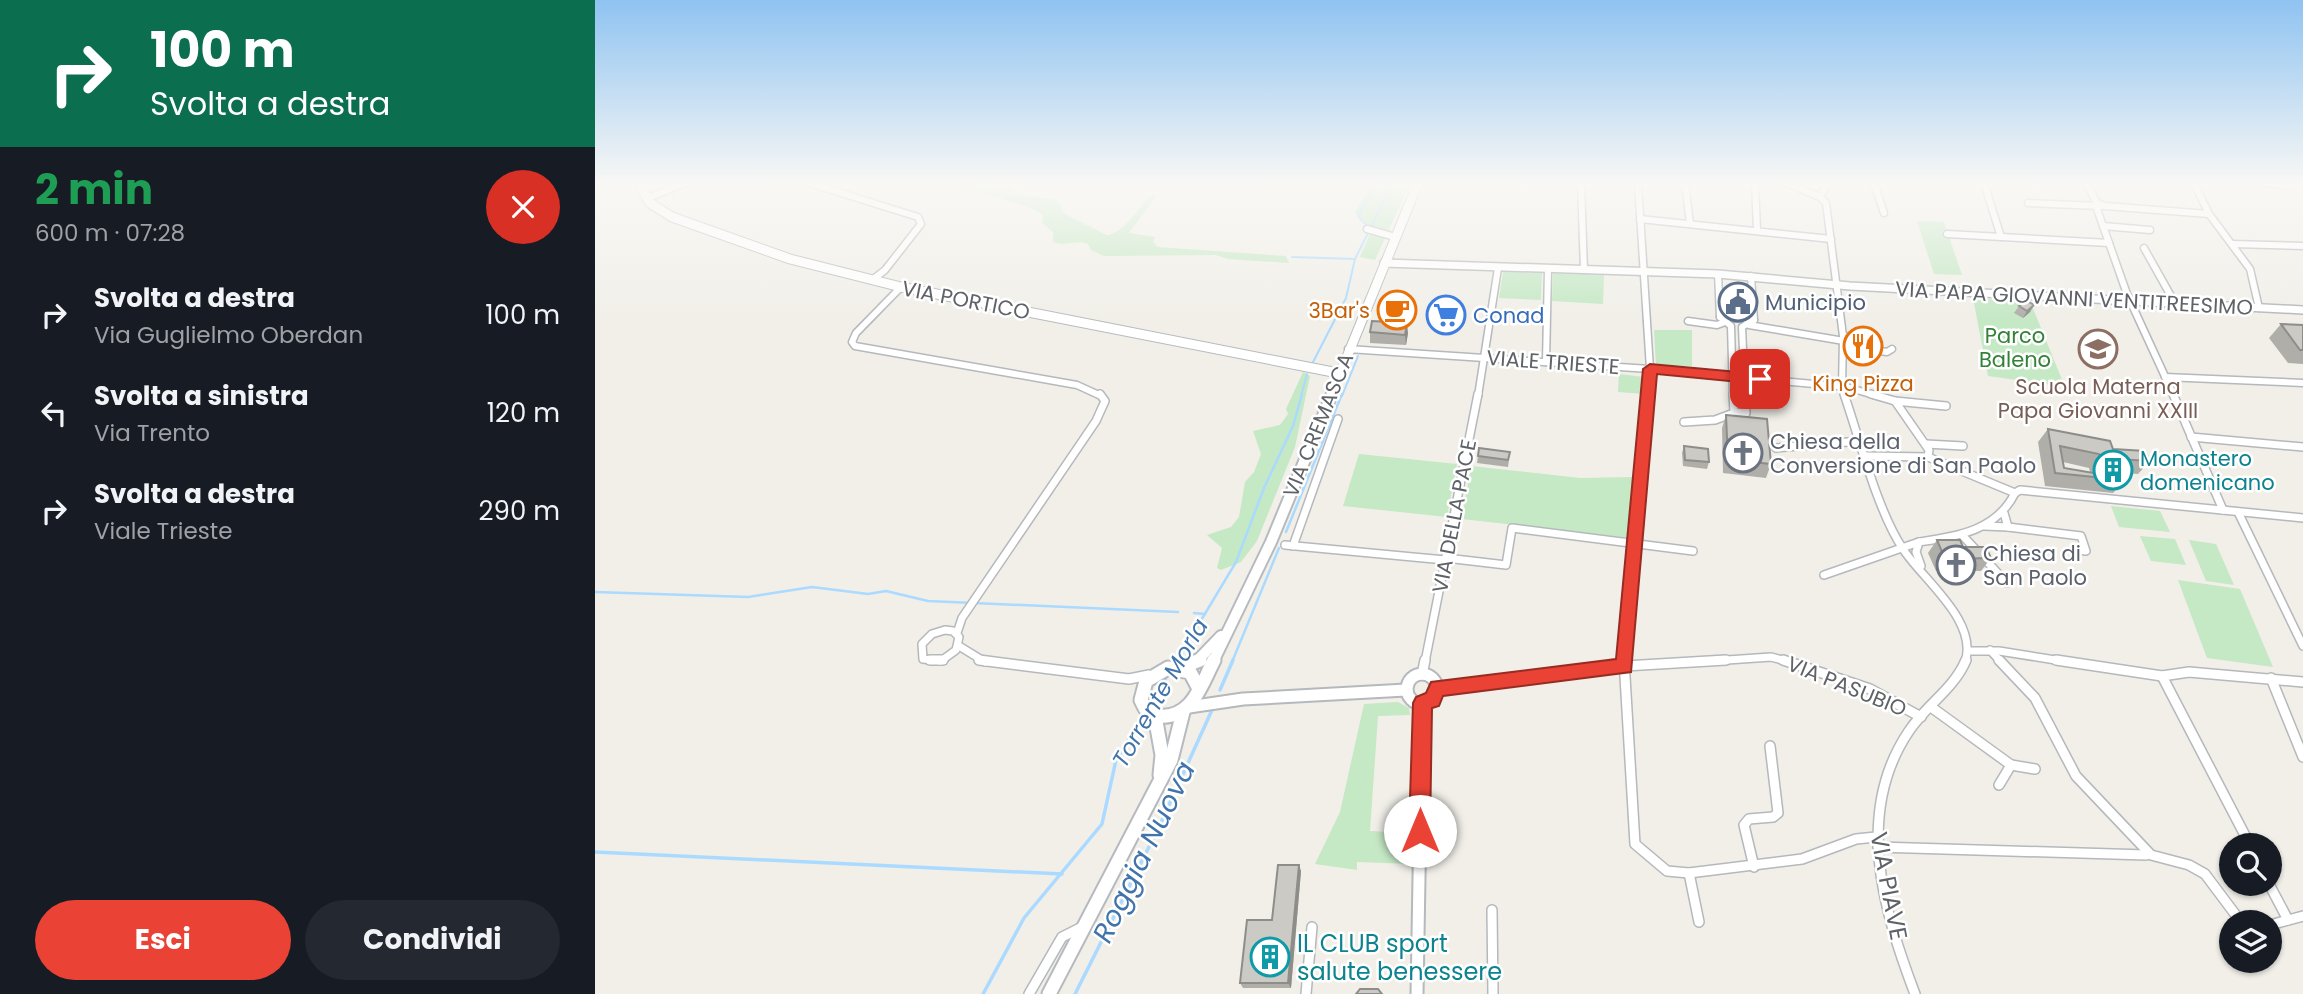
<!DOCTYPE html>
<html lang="it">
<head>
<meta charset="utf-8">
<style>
  :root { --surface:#171b24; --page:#242831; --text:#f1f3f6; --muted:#9ea1a6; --accent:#ea4335 }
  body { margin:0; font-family:Poppins,sans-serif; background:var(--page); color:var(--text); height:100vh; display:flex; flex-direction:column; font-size:26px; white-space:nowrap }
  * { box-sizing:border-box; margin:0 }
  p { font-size:23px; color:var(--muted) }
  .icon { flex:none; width:38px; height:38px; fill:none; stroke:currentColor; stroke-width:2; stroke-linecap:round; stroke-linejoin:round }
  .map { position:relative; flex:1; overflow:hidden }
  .drawer { display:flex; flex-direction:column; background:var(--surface); width:595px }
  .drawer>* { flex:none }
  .guide { background:#0b6e4f; color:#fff; overflow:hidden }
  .tools { position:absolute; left:1624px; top:833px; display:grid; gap:14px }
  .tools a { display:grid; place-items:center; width:63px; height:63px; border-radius:50%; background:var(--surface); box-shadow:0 2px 5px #0004; font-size:35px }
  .pin { position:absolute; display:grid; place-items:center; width:60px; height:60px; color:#fff; margin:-30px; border-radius:14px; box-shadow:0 4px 10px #0006 }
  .me { position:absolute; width:77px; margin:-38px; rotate:0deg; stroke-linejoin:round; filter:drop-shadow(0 0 5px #0008) }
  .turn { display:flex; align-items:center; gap:24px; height:147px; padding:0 35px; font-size:32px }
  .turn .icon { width:91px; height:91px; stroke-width:2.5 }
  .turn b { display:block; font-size:49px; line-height:60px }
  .round { display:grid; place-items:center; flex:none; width:74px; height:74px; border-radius:37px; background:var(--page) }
  .summary { display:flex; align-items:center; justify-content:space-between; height:119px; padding:0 35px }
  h1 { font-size:42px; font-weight:700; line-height:52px; color:#1e9e55 }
  .action { display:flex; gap:14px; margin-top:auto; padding:14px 35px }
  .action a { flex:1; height:80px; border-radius:42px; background:var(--accent); color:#fff; font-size:28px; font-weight:700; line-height:80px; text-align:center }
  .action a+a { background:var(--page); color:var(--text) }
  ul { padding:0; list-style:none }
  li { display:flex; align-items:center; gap:21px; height:98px; padding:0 35px }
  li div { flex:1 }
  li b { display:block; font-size:26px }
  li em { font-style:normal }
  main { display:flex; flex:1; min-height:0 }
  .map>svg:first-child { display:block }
  .green { fill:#c5e8c5 }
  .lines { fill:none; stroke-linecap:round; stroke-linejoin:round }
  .stream-far2 { stroke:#aadaff; stroke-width:2 }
  .stream-far1 { stroke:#aadaff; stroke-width:2.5 }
  .stream { stroke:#aadaff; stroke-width:3.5 }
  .minor-far2-casing { stroke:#b5b8bc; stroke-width:9 }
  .minor-far1-casing { stroke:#b5b8bc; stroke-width:10 }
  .minor-casing { stroke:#b5b8bc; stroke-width:12 }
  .tertiary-far1-casing { stroke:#b5b8bc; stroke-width:10 }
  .tertiary-casing { stroke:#b5b8bc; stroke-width:15 }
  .secondary-far2-casing { stroke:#b6babf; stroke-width:11 }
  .secondary-far1-casing { stroke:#b6babf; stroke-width:14 }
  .secondary-casing { stroke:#b6babf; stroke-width:17 }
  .minor-far2 { stroke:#fff; stroke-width:6 }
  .minor-far1 { stroke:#fff; stroke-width:7 }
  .minor { stroke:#fff; stroke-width:9 }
  .tertiary-far1 { stroke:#fff; stroke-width:7 }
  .tertiary { stroke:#fff; stroke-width:11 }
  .secondary-far2 { stroke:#fff; stroke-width:9 }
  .secondary-far1 { stroke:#fff; stroke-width:10 }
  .secondary { stroke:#fff; stroke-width:13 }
  .wall { fill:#afaea9; fill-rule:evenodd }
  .shaded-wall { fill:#8f8d8a }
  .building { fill:#cccac5; stroke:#8f8d8a; stroke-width:2; fill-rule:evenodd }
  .route { fill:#ea4335; stroke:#982c22; stroke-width:2 }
  .labels { text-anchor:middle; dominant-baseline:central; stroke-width:5; stroke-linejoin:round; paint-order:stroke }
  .street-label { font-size:21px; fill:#5f6368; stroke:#fff }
  .service-label { font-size:21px; fill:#4e5e75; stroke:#fff; text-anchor:start }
  .food-label { font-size:21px; fill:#c56008; stroke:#fff; text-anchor:end }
  .shop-label { font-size:21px; fill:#366cbe; stroke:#fff; text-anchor:start }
  .park-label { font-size:21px; fill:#348238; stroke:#fff }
  .education-label { font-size:21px; fill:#785e54; stroke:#fff }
  .worship-label { font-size:21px; fill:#5b616d; stroke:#fff; text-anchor:start }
  .culture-label { font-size:21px; fill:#0d838f; stroke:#fff; text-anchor:start }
  .water-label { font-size:23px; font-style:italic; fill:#4174aa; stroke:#fff }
  .near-street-label { font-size:24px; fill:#5f6368; stroke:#fff }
  .near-culture-label { font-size:24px; fill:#0d838f; stroke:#fff; text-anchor:start }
  .near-water-label { font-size:28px; font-style:italic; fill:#4174aa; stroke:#fff }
</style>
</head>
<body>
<main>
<section class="drawer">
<div class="guide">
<div class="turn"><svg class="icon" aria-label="right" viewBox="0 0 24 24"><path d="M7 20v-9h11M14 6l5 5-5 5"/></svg><div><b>100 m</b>Svolta a destra</div></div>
</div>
<div class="summary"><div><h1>2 min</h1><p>600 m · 07:28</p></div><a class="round" style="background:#d93025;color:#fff"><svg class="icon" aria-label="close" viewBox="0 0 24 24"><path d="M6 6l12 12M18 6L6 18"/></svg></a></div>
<ul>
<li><svg class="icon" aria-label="right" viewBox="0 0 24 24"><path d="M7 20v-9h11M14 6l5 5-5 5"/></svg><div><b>Svolta a destra</b><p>Via Guglielmo Oberdan</p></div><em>100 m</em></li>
<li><svg class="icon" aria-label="left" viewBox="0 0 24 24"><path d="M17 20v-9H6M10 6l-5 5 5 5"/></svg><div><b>Svolta a sinistra</b><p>Via Trento</p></div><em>120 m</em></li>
<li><svg class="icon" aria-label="right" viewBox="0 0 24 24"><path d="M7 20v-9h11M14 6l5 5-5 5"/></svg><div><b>Svolta a destra</b><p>Viale Trieste</p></div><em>290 m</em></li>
</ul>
<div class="action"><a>Esci</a><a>Condividi</a></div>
</section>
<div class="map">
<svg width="1708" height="994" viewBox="0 0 1708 994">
  <rect width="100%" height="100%" fill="#f1efe8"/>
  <g class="green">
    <path d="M357,183h27l16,4 23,-4 -6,10 45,7 8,14 42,21c17,-1 32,-29 45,-41l5,1 -28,38 26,4 -2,5 5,5 128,9 3,7 -61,-4 -12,-4 -112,1 -13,-6 -3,-6c-12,-5 -23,3 -35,-2v-10l-11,-9 1,-8 -12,-7z"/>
    <polygon points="777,183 815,183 780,260 765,257 778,227 765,221 760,212"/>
    <polygon points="1322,221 1349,222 1367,275 1339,274"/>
    <polygon points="908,272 947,273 946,300 904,298"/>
    <polygon points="958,273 1009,275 1008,304 957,301"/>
    <polygon points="1378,298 1435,301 1470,387 1393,376"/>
    <polygon points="1059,330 1097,330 1097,366 1061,365"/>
    <polygon points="708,372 715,376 700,447 662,541 646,562 626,570 622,568 627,548 612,535 636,527 644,517 650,482 659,472 666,454 658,431 685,425 693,414 691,409"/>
    <polygon points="1024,374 1049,377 1049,394 1023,392"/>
    <polygon points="764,454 862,464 852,517 748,506"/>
    <polygon points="876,466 985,478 1041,477 1036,538 867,519"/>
    <polygon points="1516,506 1565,511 1575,532 1524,527"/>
    <polygon points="1545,536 1580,539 1591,565 1556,561"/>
    <polygon points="1594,540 1621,544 1639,585 1611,581"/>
    <polygon points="1583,580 1645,589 1678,667 1612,658"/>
    <polygon points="803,702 814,708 815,715 783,716 775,831 818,833 818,864 762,862 762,870 720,864 745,812 769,704"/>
  </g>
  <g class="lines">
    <g class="stream-far2">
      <polyline points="774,228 763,216 781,183"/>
      <polyline points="697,257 760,259"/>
      <polyline points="717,364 751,298 760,259 798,183"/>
      <polyline points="706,396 712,374"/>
      <polyline points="747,396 763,356"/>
    </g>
    <g class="stream-far1">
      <polyline points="691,532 747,394"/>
      <polyline points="0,592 153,597 217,587 273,594 291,591 333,601 583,612"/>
      <polyline points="599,613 610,614"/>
      <polyline points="581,662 641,562 669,488 698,426 707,394"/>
      <polyline points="637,662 684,548"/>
    </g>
    <g class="stream">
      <polyline points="579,665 582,660"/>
      <polyline points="625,690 638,660"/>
      <polyline points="555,704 573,674"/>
      <polyline points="0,852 467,874"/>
      <polyline points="388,994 429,918 507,824 521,760 550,713"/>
      <polyline points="480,994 564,827 617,710"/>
    </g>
    <defs>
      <g id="minor-far2">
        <polyline points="214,183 323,217 326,224 290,270 277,280"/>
        <polyline points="986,183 989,270"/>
        <polyline points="1043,183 1055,369 1053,396"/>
        <polyline points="1090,183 1095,224"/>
        <polyline points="1160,183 1162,230"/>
        <polyline points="1192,183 1225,197 1231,203 1248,336 1247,387 1250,396"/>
        <polyline points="1279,183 1289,213"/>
        <polyline points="1389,183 1406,237"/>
        <polyline points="1491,183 1502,203 1510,206 1614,214"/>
        <polyline points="1599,183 1614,214 1655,269 1664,308"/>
        <polyline points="1670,183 1694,186"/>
        <polyline points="1225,197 1232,183"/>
        <polyline points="51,199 90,183"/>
        <polyline points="1433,203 1506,206"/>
        <polyline points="1502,209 1532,294 1579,396"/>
        <polyline points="1045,219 1236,239"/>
        <polyline points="1508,226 1555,230"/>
        <polyline points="772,229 800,237"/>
        <polyline points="1352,234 1514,243"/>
        <polyline points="1638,244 1708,246"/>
        <polyline points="1549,248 1581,305"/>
        <polyline points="1123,274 1125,317 1136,326 1138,396"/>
        <polyline points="306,287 261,333 257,342 260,346 482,385 506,396"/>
        <polyline points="1125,317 1159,320"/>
        <polyline points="1093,321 1122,325 1130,322"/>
        <polyline points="1154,325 1249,341"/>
        <polyline points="1248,336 1281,339"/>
        <polyline points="1249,346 1292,352 1297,349"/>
        <polyline points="753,349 1055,369 1252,387 1282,396"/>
        <polyline points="951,362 953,269"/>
        <polyline points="1570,377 1708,383"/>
        <polyline points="883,396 903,268"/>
        <polyline points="1150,396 1147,327 1159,320 1156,276"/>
      </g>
      <g id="minor-far1">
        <polyline points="1138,394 1139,412 1151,413 1150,394"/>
        <path d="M1249,394c16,46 33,116 59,155 19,30 76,72 62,113"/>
        <polyline points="1578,394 1628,510"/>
        <polyline points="1300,401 1351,406"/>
        <polyline points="1089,422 1120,420 1136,414"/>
        <polyline points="1596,437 1708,447"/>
        <polyline points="1331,444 1368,446"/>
        <polyline points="1181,448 1265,441"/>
        <polyline points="1271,456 1333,457 1334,450 1300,401 1276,394"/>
        <polyline points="1333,457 1420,493 1425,490 1708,518"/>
        <polyline points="1643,512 1708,646"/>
        <polyline points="1389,526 1413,527 1409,513"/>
        <polyline points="1413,527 1486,536 1491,551 1483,550"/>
        <polyline points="1367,535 1412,583"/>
        <polyline points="690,545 850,560"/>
        <polyline points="698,546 743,419"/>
        <polyline points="851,558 911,565 917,528 1098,551"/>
        <path d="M1326,566l-5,-14 3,-10c39,-6 77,-11 96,-49"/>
        <polyline points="1229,575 1324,542"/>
        <polygon points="350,630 358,631 364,637 361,650 346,661 328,659 327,644 337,634"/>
        <polyline points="362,633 367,618 501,421 510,401 505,394"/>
        <polyline points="364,646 390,662"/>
        <polyline points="1395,650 1406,662"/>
        <polyline points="1374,651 1404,651 1473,662"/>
        <polyline points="830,662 883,394"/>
        <polyline points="1029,662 1053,394"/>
        <polyline points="1103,662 1176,657 1195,662"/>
      </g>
      <g id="minor">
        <polyline points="335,660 348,660"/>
        <polyline points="384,660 534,679 554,675"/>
        <polyline points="1029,660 1040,844 1072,871 1094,873 1207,859 1261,839 1281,837"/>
        <polyline points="1188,660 1275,689 1326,717"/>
        <polyline points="1404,660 1440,698 1481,776 1556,855 1594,865 1610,874 1646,922"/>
        <polyline points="1461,660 1567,676 1594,672 1708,682"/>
        <polyline points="827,675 830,660"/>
        <polyline points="1567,676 1655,845"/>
        <polyline points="1676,678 1708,757"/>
        <polyline points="842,688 1030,666 1131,660"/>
        <polyline points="1336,707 1416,765"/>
        <polyline points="1404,785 1416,765 1440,769"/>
        <polyline points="1283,847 1551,855"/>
        <polyline points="1159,867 1149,825 1154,819 1178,817 1183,813 1175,746"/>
        <polyline points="1094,873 1104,922"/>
        <polyline points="1674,884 1693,920"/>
        <polyline points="897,910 898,994"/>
        <polyline points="1675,925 1708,916"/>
        <polyline points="434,994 467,937 489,926"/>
        <polyline points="711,994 717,927"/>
        <path d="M1320,994c-32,-84 -61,-182 -6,-263 17,-26 45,-42 57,-71"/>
      </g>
      <polyline id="tertiary-far1" points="789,263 1123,274 1255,286 1708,310"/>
      <g id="tertiary">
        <circle cx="827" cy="689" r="15"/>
        <polyline points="594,707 648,699 811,690"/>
        <polyline points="822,994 827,703"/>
      </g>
      <g id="secondary-far2">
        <polyline points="44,183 55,203 77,217 195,259 306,287 743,373"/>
        <polyline points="736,396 823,183"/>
      </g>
      <g id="secondary-far1">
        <polyline points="601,662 626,636"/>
        <polyline points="618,662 676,542 737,394"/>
      </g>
      <g id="secondary">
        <polyline points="587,667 605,660"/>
        <path d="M603,687l-8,-15 -22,-4 -22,13 -5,19 4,8 12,8c35,4 44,-31 57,-56"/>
        <polyline points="560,716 567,755 565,775"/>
        <polyline points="454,994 576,760 588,712"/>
      </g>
    </defs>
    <use href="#minor-far2" class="minor-far2-casing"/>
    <use href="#minor-far1" class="minor-far1-casing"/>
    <use href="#minor" class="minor-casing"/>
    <use href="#tertiary-far1" class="tertiary-far1-casing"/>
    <use href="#tertiary" class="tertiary-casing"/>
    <use href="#secondary-far2" class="secondary-far2-casing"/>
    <use href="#secondary-far1" class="secondary-far1-casing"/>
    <use href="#secondary" class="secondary-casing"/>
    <use href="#minor-far2" class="minor-far2"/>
    <use href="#minor-far1" class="minor-far1"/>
    <use href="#minor" class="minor"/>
    <use href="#tertiary-far1" class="tertiary-far1"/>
    <use href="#tertiary" class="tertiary"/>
    <use href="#secondary-far2" class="secondary-far2"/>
    <use href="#secondary-far1" class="secondary-far1"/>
    <use href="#secondary" class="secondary"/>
  </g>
  <g class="wall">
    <polygon points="1439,305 1435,312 1428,318 1419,313 1424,306"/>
    <polygon points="1686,324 1708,325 1708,364 1693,363 1674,338"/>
    <polygon points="775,332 813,333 811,345 775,343"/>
    <polygon points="1131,415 1176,464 1171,478 1128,473 1127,428"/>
    <path d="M1453,429l65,20 37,12 -12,13 -15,-1 2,7 -12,13 -68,-7 -7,-44zM1468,462l26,6 1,4 -26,-4z"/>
    <polygon points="1089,446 1114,462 1112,469 1088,466 1087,453"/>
    <polygon points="915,452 913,467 882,463 883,456"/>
    <polygon points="1342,540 1368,547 1396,558 1386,571 1341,571 1333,553"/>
    <polygon points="706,871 696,988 648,988 645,983 677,920"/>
  </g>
  <g class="shaded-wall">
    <polygon points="1439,305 1435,312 1428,318 1432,311"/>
    <polygon points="812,323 813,333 811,345 810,335"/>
    <polygon points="704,865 706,871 696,988 693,983"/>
  </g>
  <g class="building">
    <polygon points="1432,301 1439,305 1432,311 1424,306"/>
    <polygon points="777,321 812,323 810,335 775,332"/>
    <polygon points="1686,324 1708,325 1708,350 1705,350"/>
    <polygon points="1131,415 1172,419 1176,464 1133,459"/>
    <path d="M1453,429l62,12 3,8 32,2 5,10 -32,-2 7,21 -70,-7zM1465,446l39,8 6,21 -41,-7z"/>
    <polygon points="1089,446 1113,449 1114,462 1090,460"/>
    <polygon points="884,448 915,452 913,460 883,456"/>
    <polygon points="1342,540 1365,540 1368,547 1391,547 1396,558 1350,559"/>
    <polygon points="683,865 704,865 693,983 645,983 652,920 677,920"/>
    <polygon points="765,989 783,989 787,994 761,994"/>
  </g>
  <linearGradient id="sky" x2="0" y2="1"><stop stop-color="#8fc3f1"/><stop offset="0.57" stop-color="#f9f8f5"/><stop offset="1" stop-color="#f9f8f5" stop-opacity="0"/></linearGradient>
  <rect width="1708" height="322" fill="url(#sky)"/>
  <polygon class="route" points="1055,364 1165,374 1172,379 1165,384 1062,374 1036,672 848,696 844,706 837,708 835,831 832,838 825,841 817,838 814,831 818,703 821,697 831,693 836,682 1021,659 1048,369"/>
  <defs>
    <symbol id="civic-ring" viewBox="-11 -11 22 22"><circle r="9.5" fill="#fff" stroke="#5c6f8a" stroke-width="1.5"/><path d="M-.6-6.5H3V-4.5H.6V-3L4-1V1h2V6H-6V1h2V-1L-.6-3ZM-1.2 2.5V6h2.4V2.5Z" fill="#5c6f8a"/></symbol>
    <symbol id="cafe-ring" viewBox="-11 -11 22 22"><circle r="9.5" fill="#fff" stroke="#e8710a" stroke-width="1.5"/><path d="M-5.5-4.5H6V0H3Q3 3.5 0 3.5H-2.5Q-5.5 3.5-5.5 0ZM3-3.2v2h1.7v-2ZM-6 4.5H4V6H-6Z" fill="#e8710a"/></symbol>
    <symbol id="supermarket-ring" viewBox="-11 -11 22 22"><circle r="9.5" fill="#fff" stroke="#3f7fe0" stroke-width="1.5"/><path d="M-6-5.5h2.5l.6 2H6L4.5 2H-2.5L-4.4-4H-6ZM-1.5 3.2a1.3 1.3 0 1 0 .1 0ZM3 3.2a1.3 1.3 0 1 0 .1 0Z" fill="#3f7fe0"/></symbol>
    <symbol id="restaurant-ring" viewBox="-11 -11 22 22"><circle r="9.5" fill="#fff" stroke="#e8710a" stroke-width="1.5"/><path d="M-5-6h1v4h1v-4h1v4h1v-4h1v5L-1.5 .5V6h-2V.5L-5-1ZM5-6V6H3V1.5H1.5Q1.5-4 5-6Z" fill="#e8710a"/></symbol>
    <symbol id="school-ring" viewBox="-11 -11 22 22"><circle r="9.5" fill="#fff" stroke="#8d6e63" stroke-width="1.5"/><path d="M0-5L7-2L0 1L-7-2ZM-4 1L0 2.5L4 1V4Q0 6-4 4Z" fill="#8d6e63"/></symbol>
    <symbol id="church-ring" viewBox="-11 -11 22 22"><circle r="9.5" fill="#fff" stroke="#6b7280" stroke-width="1.5"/><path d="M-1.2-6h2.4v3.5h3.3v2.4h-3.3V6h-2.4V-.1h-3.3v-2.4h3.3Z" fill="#6b7280"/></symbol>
    <symbol id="building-ring" viewBox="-11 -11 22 22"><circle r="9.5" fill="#fff" stroke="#0f9aa8" stroke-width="1.5"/><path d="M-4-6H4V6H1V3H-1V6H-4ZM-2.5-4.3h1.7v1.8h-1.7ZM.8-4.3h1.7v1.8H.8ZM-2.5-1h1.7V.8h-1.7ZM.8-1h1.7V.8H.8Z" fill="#0f9aa8"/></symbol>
  </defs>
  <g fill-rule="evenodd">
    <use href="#civic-ring" x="1121" y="280" width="44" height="44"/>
    <use href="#cafe-ring" x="780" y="288" width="44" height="44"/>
    <use href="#supermarket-ring" x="829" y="293" width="44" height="44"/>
    <use href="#restaurant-ring" x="1246" y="324" width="44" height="44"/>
    <use href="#school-ring" x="1481" y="327" width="44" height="44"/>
    <use href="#church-ring" x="1126" y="431" width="44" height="44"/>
    <use href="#building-ring" x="1496" y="448" width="44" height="44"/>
    <use href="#church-ring" x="1339" y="543" width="44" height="44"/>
    <use href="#building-ring" x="653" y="935" width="44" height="44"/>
  </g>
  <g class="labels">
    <g class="street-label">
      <text transform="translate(1479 298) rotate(3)">VIA PAPA GIOVANNI VENTITREESIMO</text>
      <text transform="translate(371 300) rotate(11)">VIA PORTICO</text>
      <text transform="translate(958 362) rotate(4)">VIALE TRIESTE</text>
      <text transform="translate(723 425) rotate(-68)">VIA CREMASCA</text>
      <text transform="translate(859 516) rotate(-79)">VIA DELLA PACE</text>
      <text transform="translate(1252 686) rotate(22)">VIA PASUBIO</text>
    </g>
    <g class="service-label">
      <text x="1170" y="302">Municipio</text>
    </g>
    <g class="food-label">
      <text x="775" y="310">3Bar's</text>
      <text x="1268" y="383" text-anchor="middle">King Pizza</text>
    </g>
    <g class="shop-label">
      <text x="878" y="315">Conad</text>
    </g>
    <g class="park-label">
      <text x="1420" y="335">Parco<tspan x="1420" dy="24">Baleno</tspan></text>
    </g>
    <g class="education-label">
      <text x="1503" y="386">Scuola Materna<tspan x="1503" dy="24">Papa Giovanni XXIII</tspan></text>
    </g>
    <g class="worship-label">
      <text x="1175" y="441">Chiesa della<tspan x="1175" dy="24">Conversione di San Paolo</tspan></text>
      <text x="1388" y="553">Chiesa di<tspan x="1388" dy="24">San Paolo</tspan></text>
    </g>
    <g class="culture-label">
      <text x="1545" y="458">Monastero<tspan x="1545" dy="24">domenicano</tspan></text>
    </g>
    <g class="water-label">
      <text transform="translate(565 693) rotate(-60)">Torrente Morla</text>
    </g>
    <g class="near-street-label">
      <text transform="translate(1294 886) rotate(79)">VIA PIAVE</text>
    </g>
    <g class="near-culture-label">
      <text x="702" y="943">IL CLUB sport<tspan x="702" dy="28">salute benessere</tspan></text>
    </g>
    <g class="near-water-label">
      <text transform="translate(549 852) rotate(-64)">Roggia Nuova</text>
    </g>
  </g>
</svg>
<div class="tools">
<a><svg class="icon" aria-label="search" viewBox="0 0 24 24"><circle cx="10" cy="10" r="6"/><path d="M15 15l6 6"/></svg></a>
<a><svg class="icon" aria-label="layers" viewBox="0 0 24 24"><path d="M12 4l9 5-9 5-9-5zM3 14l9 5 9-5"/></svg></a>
</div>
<div class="pin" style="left:1165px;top:379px;background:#d93025"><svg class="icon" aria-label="arrive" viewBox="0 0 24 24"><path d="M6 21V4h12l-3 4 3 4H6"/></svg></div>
<svg class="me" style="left:825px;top:831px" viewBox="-20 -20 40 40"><circle r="19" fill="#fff"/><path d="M0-13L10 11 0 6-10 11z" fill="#ea4335"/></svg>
</div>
</main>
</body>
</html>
